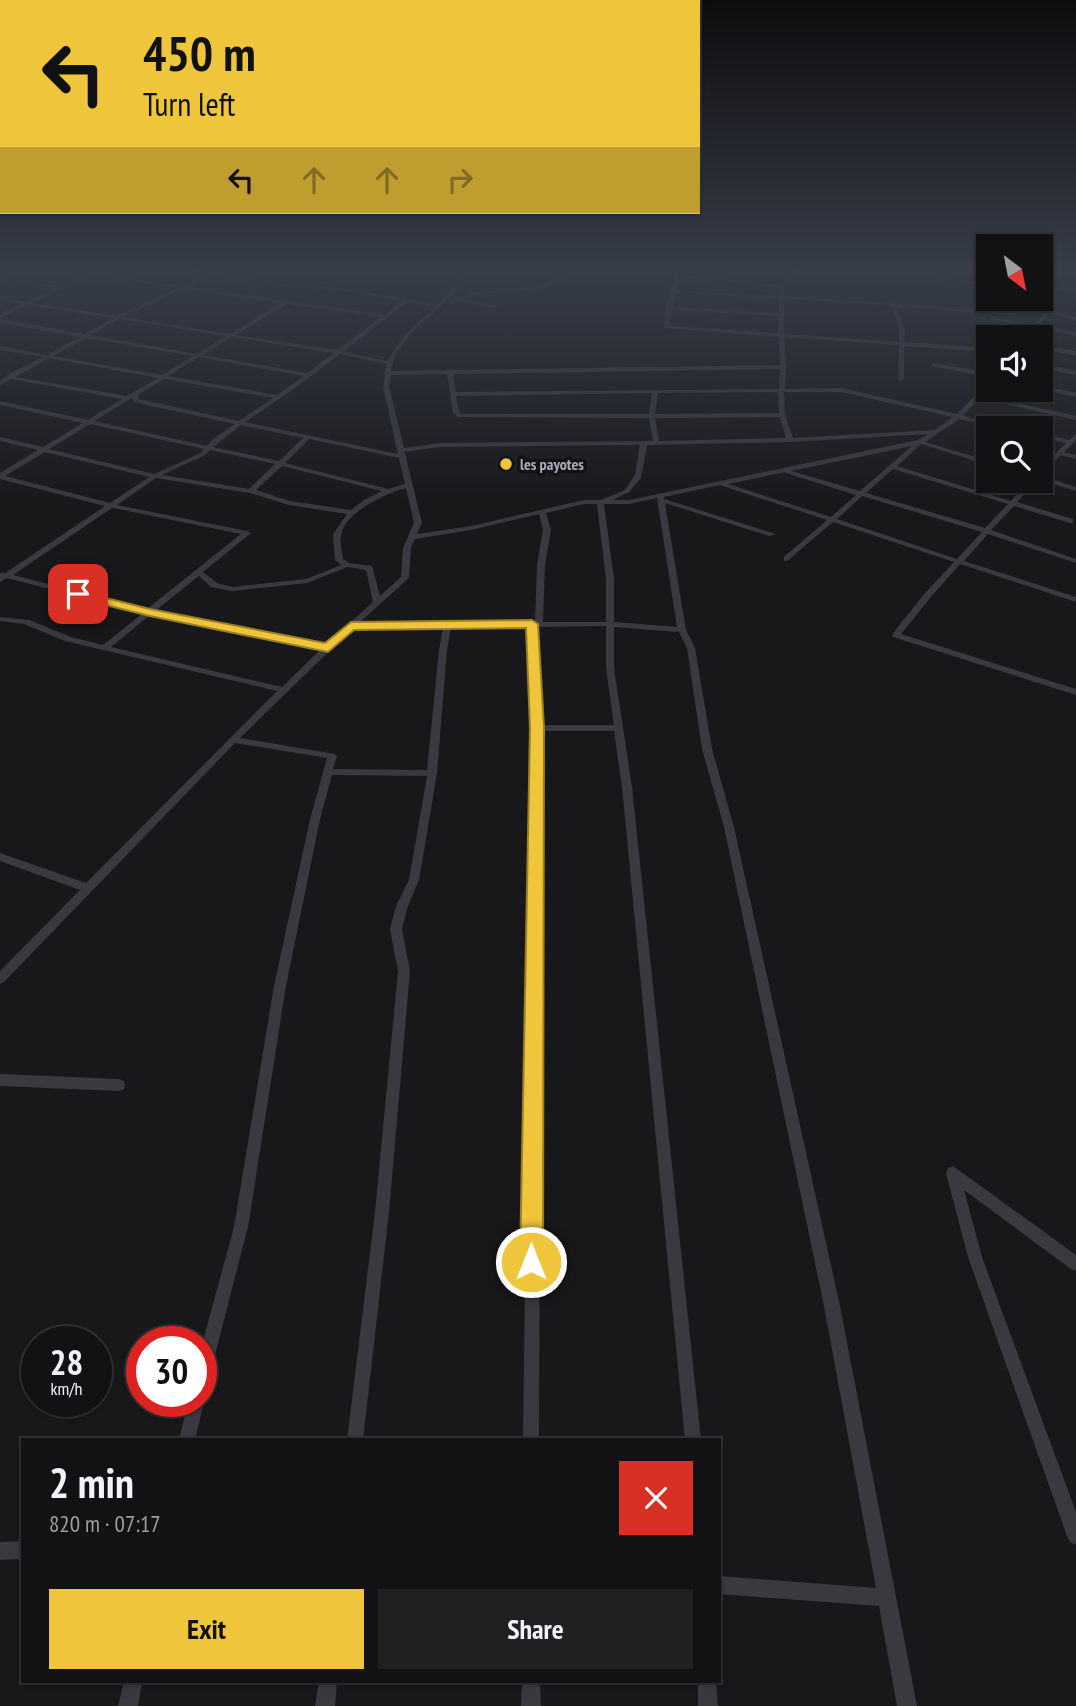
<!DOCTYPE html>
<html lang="en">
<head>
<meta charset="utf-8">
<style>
  :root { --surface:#121214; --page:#1f2022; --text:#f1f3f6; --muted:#9c9ea0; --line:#313234; --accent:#efc53b }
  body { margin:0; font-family:"PT Sans Narrow",sans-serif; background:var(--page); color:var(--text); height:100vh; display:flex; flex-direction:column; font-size:26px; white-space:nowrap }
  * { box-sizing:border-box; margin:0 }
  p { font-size:23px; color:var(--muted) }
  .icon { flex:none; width:38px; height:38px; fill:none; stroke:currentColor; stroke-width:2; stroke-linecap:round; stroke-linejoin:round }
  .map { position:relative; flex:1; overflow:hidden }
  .drawer { position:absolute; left:21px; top:1438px; width:700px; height:245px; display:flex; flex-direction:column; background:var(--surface); border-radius:0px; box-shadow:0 2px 5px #0004,0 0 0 2px var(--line) }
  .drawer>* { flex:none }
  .hud { position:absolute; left:0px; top:0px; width:700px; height:214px; box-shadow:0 2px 5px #0004,0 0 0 2px var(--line); background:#efc53b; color:#111; overflow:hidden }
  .needle { width:46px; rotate:148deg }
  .fabs { position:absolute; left:976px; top:234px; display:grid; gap:14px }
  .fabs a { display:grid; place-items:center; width:77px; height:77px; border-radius:0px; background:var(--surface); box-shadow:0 2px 5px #0004,0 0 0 2px var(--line); font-size:35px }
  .speed { position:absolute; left:21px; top:1326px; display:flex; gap:14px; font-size:35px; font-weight:700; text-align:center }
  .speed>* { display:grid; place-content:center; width:91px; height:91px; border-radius:50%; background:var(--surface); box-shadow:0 2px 5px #0004,0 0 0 2px var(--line); line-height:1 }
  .speed small { font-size:18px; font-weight:400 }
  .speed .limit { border:10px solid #d22; background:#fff; color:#111 }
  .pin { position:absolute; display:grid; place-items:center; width:60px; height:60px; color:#fff; margin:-30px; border-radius:14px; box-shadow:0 4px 10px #0006 }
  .me { position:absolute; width:77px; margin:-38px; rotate:0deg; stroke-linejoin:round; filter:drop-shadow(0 0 5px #0008) }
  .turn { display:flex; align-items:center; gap:24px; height:147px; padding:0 28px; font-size:32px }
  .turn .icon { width:91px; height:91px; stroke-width:2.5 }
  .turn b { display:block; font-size:49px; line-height:60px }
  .lanes { display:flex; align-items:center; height:66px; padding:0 28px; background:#0003; justify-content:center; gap:35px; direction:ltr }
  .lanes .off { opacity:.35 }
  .round { display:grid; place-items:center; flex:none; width:74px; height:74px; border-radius:0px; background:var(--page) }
  .head { display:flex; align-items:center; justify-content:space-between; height:119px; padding:0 28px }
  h1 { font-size:42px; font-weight:600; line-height:52px }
  .cta { display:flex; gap:14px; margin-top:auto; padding:14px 28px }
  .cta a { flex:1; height:80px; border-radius:0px; background:var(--accent); color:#111; font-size:28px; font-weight:600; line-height:80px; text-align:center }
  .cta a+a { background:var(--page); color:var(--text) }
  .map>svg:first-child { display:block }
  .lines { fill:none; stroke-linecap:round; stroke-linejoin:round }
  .minor { fill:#39393f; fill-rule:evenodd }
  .route { fill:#efc53b; stroke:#9b8026; stroke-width:2 }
  .poi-dot { fill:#efc53b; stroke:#131315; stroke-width:2.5 }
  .labels { text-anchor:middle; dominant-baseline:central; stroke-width:7; stroke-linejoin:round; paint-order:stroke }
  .far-poi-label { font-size:16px; font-weight:bold; fill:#aaadb9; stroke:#131315; text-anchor:start }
</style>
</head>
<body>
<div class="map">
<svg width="1076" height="1706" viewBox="0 0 1076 1706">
  <rect width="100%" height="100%" fill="#18181a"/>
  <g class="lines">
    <g class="minor">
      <path d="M102,270h6l4,6 70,10 25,-12 -18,-4h8l80,13 71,6 90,16 18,-20 7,-15h4c-14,41 -69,57 -76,101l389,-6 -1,-28 -115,-9 2,-20 9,-33 10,-5h5l-7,4 98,11 9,-9 -26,-6 28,4 4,-4h4l-16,17v9l230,15 3,2 -3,2 -117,-8 8,24 -1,11 85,6v4l-85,-6v33l-3,2 -3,-2 1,-34 -115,-8 2,30 -1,22 56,-1 116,26 32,-33v6l-8,8 95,21v4l-97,-22 -16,18 54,13h-12l-46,-10 -34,23 64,19v4l-68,-21 -24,22 114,35 18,-20h7l-19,21 56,17v4h-3l-56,-17 -23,24 85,29v4l-88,-29 -24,27 112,36v5l-116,-38 -29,33 -30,37 175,55v6l-183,-58v-4l32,-40 29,-31 -121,-40 -46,39h-3v-4l43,-37 -107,-35 -56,12v2l112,35 -7,2 -104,-33 21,127 9,18 17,101 22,78 106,479 77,400h-20l-18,-100 -160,-12v-18l157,12 -52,-282 -100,-479 -22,-78 -15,-101 -8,-16 -65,-5v41l18,119 69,653h-16l-63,-653 -8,-56h-72l-3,709h-16l9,-712 -4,-101 -77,1 -4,22 -10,123 -18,107 -11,26 -6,23 8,42 -21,241 -26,228h-16l28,-228 23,-241 -8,-42 6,-23 13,-26 18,-104 -95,-1 -12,44 -34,167 -38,241 -39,151 -2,6 -6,2v-38l33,-121 40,-241 36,-167 17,-61 -92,-15 -231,239 -4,2v-13l80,-81 -80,-29v-8l86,30 191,-192 -212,-50 -41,-17 -24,-3v-4l29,3 42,17 32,8 40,-32 -136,-35 -7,4v-9h5l100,-67 -105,-27v-6l38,-23 -38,-9v-4l43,10 40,-24 -83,-18v-4l88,19 34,-21 -111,-20 -11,6v-4l6,-5 36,-19 -42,-7v-4l47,9 33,-18 -80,-14v-4l84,15 29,-16 -85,-13 -28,13v-4l22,-10 -22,-4v-2l26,4 29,-14 -55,-8v-2l59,8zM104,272l7,6 66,10 -60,28 -85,-13 31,-15zM213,275l64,10 71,6 54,10 -17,14 -197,-29zM679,277l101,11 -1,8 -103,-6zM183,289l98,14 -51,31 -107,-17zM676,292l103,7v14l-106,-6zM784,299l105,6 3,2 7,24v11l-115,-8zM407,302l28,5c-18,17 -36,31 -47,54l-45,-9zM287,304l94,13 -44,33 -101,-15zM672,310l107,6 -1,17 -109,-7zM119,319l107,17 -29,18 -107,-19zM232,337l102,16 -27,20 -104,-18zM86,338l107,18 -31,19 -109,-19zM340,354l47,10 -2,7 -2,2 2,1 -2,13 15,67 -153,-32 50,-34zM199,357l105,19 -27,19 -109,-19zM49,358l109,20 -31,18 -111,-19zM780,369l-1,20 -323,3 -3,-18zM447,374l6,39 5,4 191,1 4,23 -213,2 -36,5 -15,-61 2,-12zM164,379l109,19 -34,23 -101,-22 1,-5zM778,392l1,21 -124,1 3,-21zM784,392h57l112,25 -18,13 -142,8 -8,-23zM652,393l-3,21h-188l-2,-2 -3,-16zM132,398l1,3 13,4 89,19 -23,16 -5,6 -113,-25zM780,417l6,21 -127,3 -4,-23zM90,424l114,25 -3,4 -47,21 -105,-25zM241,425l62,13 -24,23 -66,-14zM929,434l-11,6 -289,60h-16l16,-8 12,-14 6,-33 143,-3zM309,439l90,19 6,26 -17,5 -103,-26zM640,445l-5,30 -10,15 -24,10h-17l-113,26 -54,8 5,-11 -16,-65 1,-1 -3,-5 36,-5zM912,446l-52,45 -69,-20zM210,450l65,14 -26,25 -87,-14 43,-20zM45,452l104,25 -39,26 -105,-27zM282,466l100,25 -18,9 -13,10 -61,-9 -34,-11zM893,469l115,35 -23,24 -119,-35zM785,472l1,1 70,22 -25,22 -103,-33zM156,478l94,15 39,12 58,9 -14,20 2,26 6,5 -35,14 -74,8 -15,-4 -14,-11 48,-39 -4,-2 -130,-26zM406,488l8,35 -11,25 -2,29 -21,19 -8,-30 -23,-3 -6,-4c-1,-7 -3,-16 -2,-23 2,-23 45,-43 65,-48zM862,496l120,36 -25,27 -120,-40zM657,498l20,129 -63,-5v-43l-10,-75h25zM584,504h13l9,75v43h-63l2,-57 6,-35 -5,-17zM112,508h1l128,26 -94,75 -134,-34zM539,514l4,16 -6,35 -2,57 -176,1 50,-45 2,-30 4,-9 56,-9zM348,567l18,3 7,32 -47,43 -171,-34 44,-35 12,11 21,4 75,-8zM150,615l171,34 -39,38 -171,-40zM606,626v42l8,57h-73l-5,-98zM353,628h90l-4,22 -12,120 -94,-1 4,-13 -2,-2 -95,-16z"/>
      <polygon points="934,270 938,270 937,276 939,278 989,283 989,285 936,280 933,276"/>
      <path d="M1041,270l5,2 30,1v2h-28l7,11 21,2v2l-19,-1v3l-3,4 3,4 -2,11 21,6v4l-25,-8 -13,13 38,6v4l-41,-8 -10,10h-5l10,-11 -41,-8 3,-2 41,8 19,-18v-7l-3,-4 2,-3 -5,-1 -5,-7v-5l9,10h2c-2,-8 -11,-13 -11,-20z"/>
      <path d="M576,271l4,1c-17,10 -38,17 -58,19 -20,2 -41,1 -61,8l36,6 -2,3 -42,-8c23,-12 51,-8 76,-13 16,-3 32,-10 47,-16z"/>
      <polygon points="1041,345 1076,351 1076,355 1041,349"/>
      <polygon points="934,363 989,373 989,377 932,366 932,364"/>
      <polygon points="1041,364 1076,371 1076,375 1041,368"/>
      <polygon points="1041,385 1076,393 1076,397 1041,389"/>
      <polygon points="1041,433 1069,440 1076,434 1076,440 1064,452 1076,455 1076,459 1061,455 1041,474 1041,468 1066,443 1041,437"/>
      <polygon points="1041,476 1076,487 1076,491 1041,480"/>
      <polygon points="0,1074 119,1079 124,1081 125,1085 124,1089 119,1091 0,1086"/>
      <polygon points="953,1166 1076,1255 1076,1271 1071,1269 964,1190 982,1257 1076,1512 1076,1545 1070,1542 1067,1536 968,1257 946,1173 948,1168"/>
      <polygon points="201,1396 204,1402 195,1440 179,1440 188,1402 201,1402"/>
      <polygon points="23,1541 23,1559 0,1560 0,1542"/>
      <polygon points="124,1682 142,1682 138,1706 118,1706"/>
      <polygon points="319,1682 337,1682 335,1706 315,1706"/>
      <polygon points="522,1682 540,1682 541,1706 521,1706"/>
      <polygon points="698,1682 716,1682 718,1706 698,1706"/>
    </g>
  </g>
  <linearGradient id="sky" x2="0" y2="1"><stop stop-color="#0d0d0e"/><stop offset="0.53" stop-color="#373d49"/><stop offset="1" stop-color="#373d49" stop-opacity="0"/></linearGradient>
  <rect width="1076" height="508" fill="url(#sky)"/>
  <polygon class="route" points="78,591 150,609 325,643 351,622 532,620 538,624 544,728 543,1262 539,1270 531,1274 524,1270 520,1262 530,728 526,628 354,630 328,652 150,616 73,597 73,592"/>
  <circle class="poi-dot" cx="506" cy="464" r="7"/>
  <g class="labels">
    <g class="far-poi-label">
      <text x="520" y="464">les payotes</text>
    </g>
  </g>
</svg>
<div class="fabs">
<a><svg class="needle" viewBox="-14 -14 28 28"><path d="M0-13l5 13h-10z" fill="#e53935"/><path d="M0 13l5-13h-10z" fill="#9c9ea0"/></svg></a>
<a><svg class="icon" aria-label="sound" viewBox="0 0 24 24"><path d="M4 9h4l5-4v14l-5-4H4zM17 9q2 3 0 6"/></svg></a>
<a><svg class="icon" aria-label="search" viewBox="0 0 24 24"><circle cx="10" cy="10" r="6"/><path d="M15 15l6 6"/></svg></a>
</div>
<div class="speed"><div>28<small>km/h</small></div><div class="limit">30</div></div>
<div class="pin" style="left:78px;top:594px;background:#d93025"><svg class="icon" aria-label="arrive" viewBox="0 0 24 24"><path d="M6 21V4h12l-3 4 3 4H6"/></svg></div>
<svg class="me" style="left:531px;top:1262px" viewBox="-20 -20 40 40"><circle r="17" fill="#efc53b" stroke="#fff" stroke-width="3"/><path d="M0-11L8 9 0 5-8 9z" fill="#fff"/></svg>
<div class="hud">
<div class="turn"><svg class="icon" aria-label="left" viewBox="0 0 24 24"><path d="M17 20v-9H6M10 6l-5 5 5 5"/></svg><div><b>450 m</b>Turn left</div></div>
<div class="lanes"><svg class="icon" aria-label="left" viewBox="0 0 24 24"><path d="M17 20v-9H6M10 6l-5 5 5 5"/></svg><svg class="icon off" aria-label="ahead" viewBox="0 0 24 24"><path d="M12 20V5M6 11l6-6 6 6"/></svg><svg class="icon off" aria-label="ahead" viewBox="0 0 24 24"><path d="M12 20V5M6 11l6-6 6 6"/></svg><svg class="icon off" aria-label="right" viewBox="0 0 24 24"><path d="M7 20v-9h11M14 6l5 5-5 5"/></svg></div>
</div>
<section class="drawer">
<div class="head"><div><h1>2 min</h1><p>820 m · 07:17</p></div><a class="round" style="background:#d93025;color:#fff"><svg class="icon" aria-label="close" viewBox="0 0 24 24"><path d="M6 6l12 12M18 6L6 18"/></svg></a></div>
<div class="cta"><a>Exit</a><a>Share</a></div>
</section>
</div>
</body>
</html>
